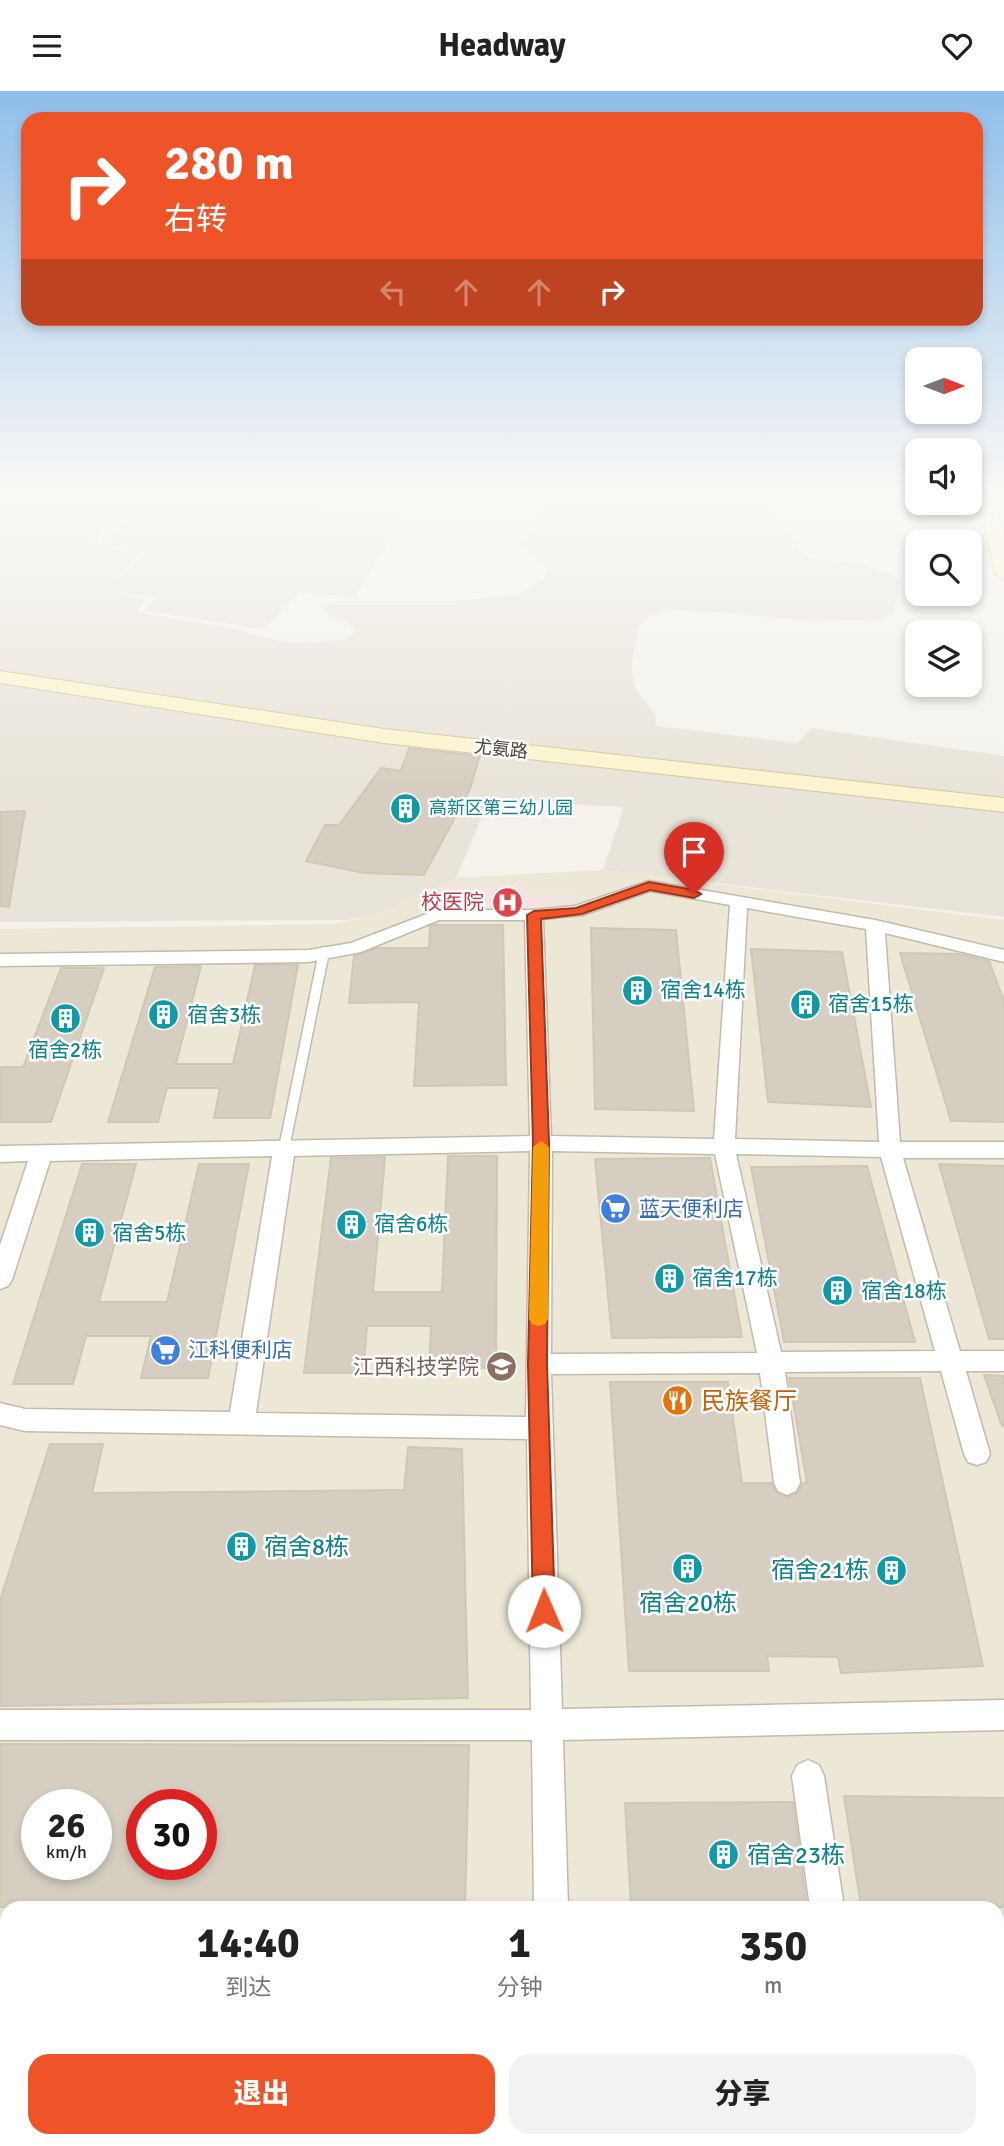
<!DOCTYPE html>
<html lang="zh">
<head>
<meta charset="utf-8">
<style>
  :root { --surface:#fff; --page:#f2f2f2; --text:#222; --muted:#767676; --accent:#ee5428 }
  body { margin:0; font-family:Signika,"Noto Sans SC",sans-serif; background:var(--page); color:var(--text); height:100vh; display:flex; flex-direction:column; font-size:26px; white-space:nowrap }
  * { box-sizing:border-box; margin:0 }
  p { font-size:23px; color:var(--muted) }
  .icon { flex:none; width:38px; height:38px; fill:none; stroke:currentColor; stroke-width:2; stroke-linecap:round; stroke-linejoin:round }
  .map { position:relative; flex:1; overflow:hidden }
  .side { position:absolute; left:0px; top:1810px; width:1004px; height:247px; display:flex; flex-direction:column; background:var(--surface); border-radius:21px 21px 0 0; box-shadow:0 4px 10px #0003 }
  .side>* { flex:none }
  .top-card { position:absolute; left:21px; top:21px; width:962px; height:214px; border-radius:21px; box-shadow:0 4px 10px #0003; background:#ee5428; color:#fff; overflow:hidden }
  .needle { width:46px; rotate:90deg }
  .tools { position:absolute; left:905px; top:256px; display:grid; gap:14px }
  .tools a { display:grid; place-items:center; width:77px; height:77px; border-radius:14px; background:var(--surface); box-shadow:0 4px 10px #0003; font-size:35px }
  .speed { position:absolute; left:21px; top:1698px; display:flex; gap:14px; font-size:35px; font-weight:700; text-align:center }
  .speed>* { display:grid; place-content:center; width:91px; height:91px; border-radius:50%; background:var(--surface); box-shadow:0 4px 10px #0003; line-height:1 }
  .speed small { font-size:18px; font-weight:400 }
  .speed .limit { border:10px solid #d22; background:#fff; color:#111 }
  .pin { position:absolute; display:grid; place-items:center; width:60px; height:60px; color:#fff; margin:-72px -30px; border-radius:50% 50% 50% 0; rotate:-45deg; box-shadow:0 0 7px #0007 }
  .pin .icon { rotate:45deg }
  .me { position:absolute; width:77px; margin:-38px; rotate:359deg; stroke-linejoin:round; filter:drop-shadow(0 0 5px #0008) }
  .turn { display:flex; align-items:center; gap:24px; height:147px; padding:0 28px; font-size:32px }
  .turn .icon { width:91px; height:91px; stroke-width:2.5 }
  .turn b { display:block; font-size:49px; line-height:60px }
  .lanes { display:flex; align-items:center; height:66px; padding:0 28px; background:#0003; justify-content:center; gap:35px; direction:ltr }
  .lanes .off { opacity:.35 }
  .eta { display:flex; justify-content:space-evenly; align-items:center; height:119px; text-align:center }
  .eta b { font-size:42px; font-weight:800; line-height:49px }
  .primary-button { display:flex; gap:14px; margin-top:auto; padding:14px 28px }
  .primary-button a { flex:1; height:80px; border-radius:21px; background:var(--accent); color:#fff; font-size:28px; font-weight:800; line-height:80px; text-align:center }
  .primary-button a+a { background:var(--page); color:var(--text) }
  header { display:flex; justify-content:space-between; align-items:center; height:91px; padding:0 28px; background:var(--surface); font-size:32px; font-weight:800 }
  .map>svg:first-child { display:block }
  .residential { fill:#e8e4d9 }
  .education { fill:#ede8d6; fill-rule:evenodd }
  .medical { fill:#f4e4df }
  .building { fill:#d6cfc1; stroke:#d0c7b4; stroke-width:2; fill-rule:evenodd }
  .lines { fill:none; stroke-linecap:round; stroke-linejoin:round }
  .lane-casing { stroke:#c0bbae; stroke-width:13 }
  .street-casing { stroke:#c0bbae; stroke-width:3 }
  .secondary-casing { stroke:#d1c79d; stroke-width:2 }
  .lane { stroke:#fff; stroke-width:10 }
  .street { fill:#fff; fill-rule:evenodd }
  .secondary { fill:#fcf4ce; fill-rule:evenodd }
  .route { fill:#ee5428; stroke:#9b371a; stroke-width:2 }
  .slow { fill:#f59e0b }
  .labels { text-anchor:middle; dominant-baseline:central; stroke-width:5; stroke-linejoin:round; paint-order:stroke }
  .far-street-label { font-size:18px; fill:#484339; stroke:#fff }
  .far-culture-label { font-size:18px; fill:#0d838f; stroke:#fff; text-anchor:start }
  .health-label { font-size:21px; fill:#be3a42; stroke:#fff; text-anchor:end }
  .culture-label { font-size:21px; fill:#0d838f; stroke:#fff; text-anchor:start }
  .shop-label { font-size:21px; fill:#366cbe; stroke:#fff; text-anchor:start }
  .education-label { font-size:21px; fill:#785e54; stroke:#fff; text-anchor:end }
  .near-food-label { font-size:24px; fill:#c56008; stroke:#fff; text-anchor:start }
  .near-culture-label { font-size:24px; fill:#0d838f; stroke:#fff; text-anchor:start }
</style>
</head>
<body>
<header><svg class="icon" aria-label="menu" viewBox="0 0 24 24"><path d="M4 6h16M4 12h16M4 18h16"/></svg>Headway<svg class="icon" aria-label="heart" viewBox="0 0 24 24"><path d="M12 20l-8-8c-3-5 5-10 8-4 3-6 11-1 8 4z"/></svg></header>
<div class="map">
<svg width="1004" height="2055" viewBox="0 0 1004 2055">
  <rect width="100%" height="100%" fill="#f4f2eb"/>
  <polygon class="residential" points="147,405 90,453 138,463 114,490 146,462 100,454 152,405 234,405 403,429 355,506 299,501 264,538 143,520 157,506 110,501 145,508 137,521 241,539 277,550 301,552 345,549 356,540 348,531 330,525 321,517 338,510 453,510 499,506 518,503 531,496 544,487 547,478 522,454 543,425 544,405 743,405 759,410 786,436 799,460 810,468 853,471 894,483 900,492 894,520 881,528 857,530 810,529 666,518 648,526 639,535 631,577 636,599 655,623 656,635 797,652 811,637 1004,665 1004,826 603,779 624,716 489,709 456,787 378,823 347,829 0,831 0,414 9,407"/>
  <path class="education" d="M603,779l401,50v1226h-1004v-1217l333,-5 45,-10 78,-36zM37,1713h59v60h-59zM142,1713h59v60h-59zM7,1816h991v233h-991z"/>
  <polygon class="medical" points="514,789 527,790 529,802 574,802 575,820 439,823 442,795 511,794"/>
  <g class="building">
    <polygon points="409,657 480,665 469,700 424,784 364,782 306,770 325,734 339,734 381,677 401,680"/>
    <polygon points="25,720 9,816 0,815 0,721"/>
    <polygon points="434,834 503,834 506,994 414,995 419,911 349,912 354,865 378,857 429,857 430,835"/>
    <polygon points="591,837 676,839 694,1020 595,1018"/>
    <polygon points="751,858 842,861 871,1016 768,1011"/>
    <polygon points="900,862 959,863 989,870 1004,910 1004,1031 951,1030"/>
    <polygon points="255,874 298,874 270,1027 214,1027 220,997 167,997 158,1031 108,1031 155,876 201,875 176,973 233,973"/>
    <polygon points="61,877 104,877 51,1031 0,1031 0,976 23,976"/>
    <polygon points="448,1065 497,1065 496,1277 429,1277 431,1235 367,1235 363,1282 304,1282 331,1067 385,1066 373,1201 442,1201"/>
    <polygon points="710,1067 742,1246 612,1247 595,1068"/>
    <polygon points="82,1073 136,1073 99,1211 167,1211 199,1073 249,1073 208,1287 141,1287 151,1245 86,1245 73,1293 13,1293"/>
    <polygon points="939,1073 1004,1075 1004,1248 989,1248"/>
    <polygon points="867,1075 915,1251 784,1251 751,1076"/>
    <polygon points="984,1284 1004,1285 1004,1334 1002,1335"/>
    <polygon points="789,1287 920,1287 983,1575 841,1582 838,1566 767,1565 769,1580 629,1580 610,1291 728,1291 742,1392 771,1392 777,1402 788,1406 798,1401 803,1392 807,1392"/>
    <polygon points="50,1353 103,1353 92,1402 404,1399 408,1356 462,1358 468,1607 0,1615 0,1509"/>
    <path d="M0,1653l469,1 -4,162h-465zM37,1713h59v60h-59zM142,1713h59v60h-59z"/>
    <polygon points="844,1705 1004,1707 1004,1816 861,1816"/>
    <polygon points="793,1711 807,1816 631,1816 625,1712"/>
  </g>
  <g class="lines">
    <defs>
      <polyline id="lane" points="284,1057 324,861"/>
      <g id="street">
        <path d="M649,790l226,39 129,30v12l-119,-29 15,209h104v16h-101l57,193h44v20h-38l24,83 -4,8 -9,3 -9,-3 -4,-8 -23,-83 -156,1 15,111 -4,8 -9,4 -9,-4 -4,-8 -14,-110 -209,1 11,335 442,-9v30l-441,10 5,167h-34l-2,-167h-532v-30h531l-4,-271 -502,-8 -25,-6v-22l25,6 205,3 42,-256 -222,5 -38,119 -4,6 -8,3v-44l28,-84 -28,1v-16l530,-10 -5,-216h-86l-78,32 -52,10 -309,4v-12l309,-4 42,-7 86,-33h97l41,-4zM650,800l80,14 -16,234 -163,-3 -8,-217 40,-4zM747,817l119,21 13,213 -144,-3zM530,1060l-4,266 -270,-4 38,-257zM552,1060l163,3 42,199 -206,1zM736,1063l145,3 54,194 -154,1z"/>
        <polygon points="808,1669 819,1674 824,1685 844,1816 810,1816 792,1685 797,1674"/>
        <rect x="0" y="1995" width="7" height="36"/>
        <polygon points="118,2049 156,2049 155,2055 117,2055"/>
        <polygon points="547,2049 652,2049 655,2055 550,2055"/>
        <polygon points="843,2049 881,2049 882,2055 844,2055"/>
      </g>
      <g id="secondary">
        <polygon points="978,405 994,405 1004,445 1004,489 995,483"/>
        <polygon points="0,580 384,638 1004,707 1004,721 384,652 0,592"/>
      </g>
    </defs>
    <use href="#lane" class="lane-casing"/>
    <use href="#street" class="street-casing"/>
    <use href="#secondary" class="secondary-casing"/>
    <use href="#lane" class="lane"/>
    <use href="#street" class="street"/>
    <use href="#secondary" class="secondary"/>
  </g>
  <linearGradient id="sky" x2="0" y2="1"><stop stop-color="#8fbeea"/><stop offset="0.58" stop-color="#faf9f6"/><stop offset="1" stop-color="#faf9f6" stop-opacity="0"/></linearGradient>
  <rect width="1004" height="693" fill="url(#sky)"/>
  <polygon class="route" points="649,791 694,799 701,803 694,807 650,799 582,823 541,828 549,1052 547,1273 555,1520 551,1527 544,1530 536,1527 533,1520 528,1273 533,1052 527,824 534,820 576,817"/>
  <polygon class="slow" points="541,1050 549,1056 548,1228 545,1233 538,1235 532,1233 529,1228 533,1056"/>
  <defs>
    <symbol id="building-disc" viewBox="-11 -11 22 22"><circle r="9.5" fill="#0f9aa8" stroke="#fff"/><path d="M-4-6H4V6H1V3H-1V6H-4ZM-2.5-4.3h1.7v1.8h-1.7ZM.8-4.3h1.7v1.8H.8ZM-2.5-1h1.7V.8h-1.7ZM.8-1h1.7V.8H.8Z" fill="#fff"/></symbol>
    <symbol id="hospital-disc" viewBox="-11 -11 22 22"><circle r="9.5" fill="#e0444e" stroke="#fff"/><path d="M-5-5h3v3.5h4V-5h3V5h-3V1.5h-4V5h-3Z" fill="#fff"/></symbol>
    <symbol id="supermarket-disc" viewBox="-11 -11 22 22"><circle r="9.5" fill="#3f7fe0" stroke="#fff"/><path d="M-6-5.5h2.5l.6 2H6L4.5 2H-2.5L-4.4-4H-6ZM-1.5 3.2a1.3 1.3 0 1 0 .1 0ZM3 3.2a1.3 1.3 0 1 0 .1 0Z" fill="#fff"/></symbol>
    <symbol id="university-disc" viewBox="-11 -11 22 22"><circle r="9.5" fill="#8d6e63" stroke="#fff"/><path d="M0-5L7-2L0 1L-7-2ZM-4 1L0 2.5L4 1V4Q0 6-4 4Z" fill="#fff"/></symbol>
    <symbol id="restaurant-disc" viewBox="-11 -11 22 22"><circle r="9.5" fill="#e8710a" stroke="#fff"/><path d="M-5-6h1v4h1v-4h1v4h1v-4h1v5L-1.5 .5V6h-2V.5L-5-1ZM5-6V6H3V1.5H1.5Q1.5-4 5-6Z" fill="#fff"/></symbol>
  </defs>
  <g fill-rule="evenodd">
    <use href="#building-disc" x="388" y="700" width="35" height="35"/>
    <use href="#hospital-disc" x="490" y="794" width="35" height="35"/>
    <use href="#building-disc" x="620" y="882" width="35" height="35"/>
    <use href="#building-disc" x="788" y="896" width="35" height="35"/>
    <use href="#building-disc" x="146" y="906" width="35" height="35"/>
    <use href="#building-disc" x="48" y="910" width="35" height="35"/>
    <use href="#supermarket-disc" x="598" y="1100" width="35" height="35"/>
    <use href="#building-disc" x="334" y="1116" width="35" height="35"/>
    <use href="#building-disc" x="72" y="1124" width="35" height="35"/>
    <use href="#building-disc" x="652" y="1170" width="35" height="35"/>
    <use href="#building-disc" x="820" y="1182" width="35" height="35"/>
    <use href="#supermarket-disc" x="148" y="1242" width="35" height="35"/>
    <use href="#university-disc" x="484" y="1258" width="35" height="35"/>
    <use href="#restaurant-disc" x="660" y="1292" width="35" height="35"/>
    <use href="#building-disc" x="224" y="1438" width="35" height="35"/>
    <use href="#building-disc" x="670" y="1460" width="35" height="35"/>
    <use href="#building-disc" x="874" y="1462" width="35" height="35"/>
    <use href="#building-disc" x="706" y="1746" width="35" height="35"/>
  </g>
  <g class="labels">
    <g class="far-street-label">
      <text transform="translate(501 658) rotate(6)">尤氨路</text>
    </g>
    <g class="far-culture-label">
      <text x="429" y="717">高新区第三幼儿园</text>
    </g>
    <g class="health-label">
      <text x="484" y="811">校医院</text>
    </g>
    <g class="culture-label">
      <text x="660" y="899">宿舍14栋</text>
      <text x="828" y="913">宿舍15栋</text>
      <text x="187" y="924">宿舍3栋</text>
      <text x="65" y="959" text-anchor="middle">宿舍2栋</text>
      <text x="374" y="1133">宿舍6栋</text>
      <text x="112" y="1142">宿舍5栋</text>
      <text x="692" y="1187">宿舍17栋</text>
      <text x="861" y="1200">宿舍18栋</text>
    </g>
    <g class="shop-label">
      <text x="639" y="1118">蓝天便利店</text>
      <text x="188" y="1259">江科便利店</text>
    </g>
    <g class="education-label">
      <text x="479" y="1276">江西科技学院</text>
    </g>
    <g class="near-food-label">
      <text x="701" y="1310">民族餐厅</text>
    </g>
    <g class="near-culture-label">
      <text x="264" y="1456">宿舍8栋</text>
      <text x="869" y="1479" text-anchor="end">宿舍21栋</text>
      <text x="688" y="1512" text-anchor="middle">宿舍20栋</text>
      <text x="747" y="1764">宿舍23栋</text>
    </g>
  </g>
</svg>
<div class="tools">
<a><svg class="needle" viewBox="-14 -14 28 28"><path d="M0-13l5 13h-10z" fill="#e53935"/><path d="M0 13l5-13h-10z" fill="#767676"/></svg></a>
<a><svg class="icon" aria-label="sound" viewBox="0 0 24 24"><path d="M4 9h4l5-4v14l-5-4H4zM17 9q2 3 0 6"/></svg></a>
<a><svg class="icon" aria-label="search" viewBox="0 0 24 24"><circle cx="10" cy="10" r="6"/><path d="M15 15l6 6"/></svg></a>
<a><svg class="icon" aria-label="layers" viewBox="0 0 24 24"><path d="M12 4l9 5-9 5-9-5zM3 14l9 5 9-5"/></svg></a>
</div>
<div class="speed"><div>26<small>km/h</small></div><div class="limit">30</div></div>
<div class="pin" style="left:694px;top:803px;background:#d93025"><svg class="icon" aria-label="arrive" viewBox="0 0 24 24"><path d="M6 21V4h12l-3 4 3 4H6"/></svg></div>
<svg class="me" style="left:544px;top:1520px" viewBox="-20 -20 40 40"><circle r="19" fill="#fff"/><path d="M0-13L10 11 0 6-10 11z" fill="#ee5428"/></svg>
<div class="top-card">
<div class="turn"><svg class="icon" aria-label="right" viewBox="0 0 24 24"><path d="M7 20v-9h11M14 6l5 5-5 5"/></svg><div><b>280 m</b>右转</div></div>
<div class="lanes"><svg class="icon off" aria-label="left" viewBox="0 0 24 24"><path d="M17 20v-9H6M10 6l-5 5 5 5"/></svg><svg class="icon off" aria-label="ahead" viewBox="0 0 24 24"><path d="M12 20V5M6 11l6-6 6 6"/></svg><svg class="icon off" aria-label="ahead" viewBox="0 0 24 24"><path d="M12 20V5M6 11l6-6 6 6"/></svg><svg class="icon" aria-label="right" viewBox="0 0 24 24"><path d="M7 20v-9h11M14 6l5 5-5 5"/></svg></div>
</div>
<section class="side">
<div class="eta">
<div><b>14:40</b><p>到达</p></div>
<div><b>1</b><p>分钟</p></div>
<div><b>350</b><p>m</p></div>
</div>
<div class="primary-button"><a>退出</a><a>分享</a></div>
</section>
</div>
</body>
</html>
